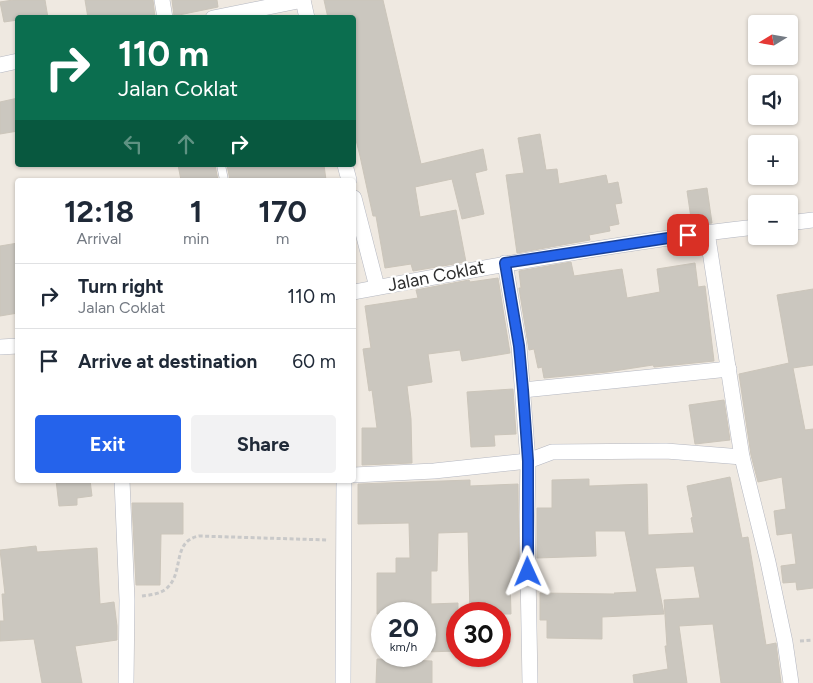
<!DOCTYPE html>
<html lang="en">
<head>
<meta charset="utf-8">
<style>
  :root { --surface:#fff; --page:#f2f2f3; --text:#1f2937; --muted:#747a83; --line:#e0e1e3; --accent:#2563eb }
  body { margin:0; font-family:Figtree,sans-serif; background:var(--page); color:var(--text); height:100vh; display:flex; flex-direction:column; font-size:19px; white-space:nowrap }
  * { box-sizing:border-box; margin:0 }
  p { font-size:16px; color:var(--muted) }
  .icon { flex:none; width:28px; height:28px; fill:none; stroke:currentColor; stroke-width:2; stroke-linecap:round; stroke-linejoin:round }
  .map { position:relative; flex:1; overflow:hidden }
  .side { position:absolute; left:15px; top:178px; width:341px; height:305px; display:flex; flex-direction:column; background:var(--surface); border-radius:5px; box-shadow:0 1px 4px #0004 }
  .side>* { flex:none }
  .guide { position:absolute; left:15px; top:15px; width:341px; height:152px; border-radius:5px; box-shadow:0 1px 4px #0004; background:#0b6e4f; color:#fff; overflow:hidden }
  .needle { width:32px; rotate:259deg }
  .buttons { position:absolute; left:748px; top:15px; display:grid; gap:10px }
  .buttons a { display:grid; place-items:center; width:50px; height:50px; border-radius:5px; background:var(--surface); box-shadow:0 1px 4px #0004; font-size:25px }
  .speed { position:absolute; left:371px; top:602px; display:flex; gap:10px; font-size:25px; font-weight:700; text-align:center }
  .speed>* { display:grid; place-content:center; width:65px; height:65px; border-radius:50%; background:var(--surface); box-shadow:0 1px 4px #0004; line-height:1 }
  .speed small { font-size:12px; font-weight:400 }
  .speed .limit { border:8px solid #d22; background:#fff; color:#111 }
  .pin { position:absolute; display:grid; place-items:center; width:42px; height:42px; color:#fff; margin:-21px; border-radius:10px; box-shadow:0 2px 8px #0006 }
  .me { position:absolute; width:55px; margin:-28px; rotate:359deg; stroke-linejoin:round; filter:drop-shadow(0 0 4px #0008) }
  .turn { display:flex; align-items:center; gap:18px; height:105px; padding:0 20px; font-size:22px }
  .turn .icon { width:65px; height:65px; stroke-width:2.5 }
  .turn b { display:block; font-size:35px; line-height:42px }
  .lanes { display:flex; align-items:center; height:48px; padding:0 20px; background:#0003; justify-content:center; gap:25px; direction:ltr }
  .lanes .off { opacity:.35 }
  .eta { display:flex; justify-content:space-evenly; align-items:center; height:85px; text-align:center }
  .eta b { font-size:30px; font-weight:700; line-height:35px }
  .button { display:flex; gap:10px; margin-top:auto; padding:10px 20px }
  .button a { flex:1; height:58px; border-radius:5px; background:var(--accent); color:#fff; font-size:20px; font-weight:700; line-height:58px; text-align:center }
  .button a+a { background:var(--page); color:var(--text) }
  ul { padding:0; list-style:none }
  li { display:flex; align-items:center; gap:15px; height:65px; padding:0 20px; border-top:1px solid var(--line) }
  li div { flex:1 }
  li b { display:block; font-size:19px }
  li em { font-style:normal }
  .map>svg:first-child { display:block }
  .building { fill:#cbc7bf; stroke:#cbc5ba }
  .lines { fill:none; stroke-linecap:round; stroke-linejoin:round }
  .service-casing { stroke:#b4b7c1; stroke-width:9 }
  .minor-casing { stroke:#b4b7c1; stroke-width:16 }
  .path { stroke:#c9c9c9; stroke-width:3; stroke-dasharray:4 2.5; stroke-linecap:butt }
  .service { stroke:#fff; stroke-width:8 }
  .minor { stroke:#fff; stroke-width:15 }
  .route-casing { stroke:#184099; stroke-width:12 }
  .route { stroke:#2563eb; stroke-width:9 }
  .labels { text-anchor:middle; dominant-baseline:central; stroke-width:4.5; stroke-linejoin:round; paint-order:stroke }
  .street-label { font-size:18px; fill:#2e2e2e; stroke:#fff }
</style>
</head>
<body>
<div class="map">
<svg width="813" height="683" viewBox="0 0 813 683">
  <rect width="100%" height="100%" fill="#efe9e1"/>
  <g class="building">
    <polygon points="13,0 45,0 48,18 18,18 18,20 4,22 0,2"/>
    <polygon points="85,0 153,0 155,18 88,18"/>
    <polygon points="172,0 217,0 218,7 174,16"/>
    <polygon points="324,0 383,0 421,164 483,149 487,170 475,173 484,214 462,219 452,179 415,187 420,217 456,210 466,262 413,271 411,264 385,268 376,216 373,216 360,156 354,132 354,18 328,18"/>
    <polygon points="18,98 18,131 0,134 0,102"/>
    <polygon points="540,134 546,170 557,169 559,184 606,175 608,184 618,182 622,203 615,204 619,224 609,226 610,231 589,235 590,240 517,253 506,175 524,173 518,138"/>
    <polygon points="178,165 215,165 218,180 181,180"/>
    <polygon points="227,165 324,165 326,180 230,180"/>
    <polygon points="707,188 712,223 692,225 687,191"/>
    <polygon points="18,243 18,313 0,316 0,246"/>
    <polygon points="571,262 574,276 622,269 627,298 660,292 657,269 695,263 698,287 705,286 714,361 654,367 653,365 607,372 544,378 542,367 538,368 534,349 529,350 519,288 521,288 519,271"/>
    <polygon points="498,278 510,353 462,361 460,350 428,354 432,382 407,386 411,419 412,463 362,465 362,428 377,428 372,390 369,391 363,349 371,348 365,306 418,298 416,290 469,280 470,282"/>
    <polygon points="813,289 813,365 793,368 805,430 813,429 813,588 797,590 796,582 783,583 781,566 796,564 792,533 777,535 774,511 786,509 782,477 758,482 751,455 739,374 789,363 777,295"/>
    <polygon points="513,389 516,434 494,435 495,446 471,447 467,392"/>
    <polygon points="724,400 730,440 695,444 689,405"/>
    <polygon points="730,477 742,538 748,537 766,645 776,643 781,683 721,683 713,624 679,626 687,683 634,683 633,675 668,669 665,646 667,646 664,600 700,598 694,566 655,568 664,614 602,617 602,639 547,638 547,620 540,620 540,593 615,594 614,593 637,592 625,531 595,531 596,556 537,558 537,508 552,508 552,480 589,479 589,486 647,484 648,535 694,533 691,518 693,517 687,486"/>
    <polygon points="56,480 90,480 92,496 77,498 77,505 59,506"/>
    <polygon points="470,480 470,486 518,484 519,578 510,578 511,614 470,614 468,532 438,533 437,571 431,571 431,604 458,603 458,651 425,652 425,614 377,614 377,573 396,573 396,558 410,558 409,523 358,524 358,484"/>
    <polygon points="132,503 183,503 183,534 161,534 160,585 136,585"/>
    <polygon points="36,546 37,552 97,548 100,604 114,602 117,626 117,640 75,646 82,683 42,683 34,639 0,641 0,621 4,621 2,594 5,594 0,550"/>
    <polygon points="377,659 432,661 432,683 376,683"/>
  </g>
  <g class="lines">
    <defs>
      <polyline id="service" points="221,165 224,180"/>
      <g id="minor">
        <polyline points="162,0 165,18"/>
        <polyline points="303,0 307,18"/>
        <polyline points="213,18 303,0"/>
        <polyline points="0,65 18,61"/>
        <polyline points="345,165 349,180"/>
        <polyline points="354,198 377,287"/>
        <polyline points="789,223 813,220"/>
        <polyline points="707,232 742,457 768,562 785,642 791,683"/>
        <polyline points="505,263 519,346 528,461 527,516 530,683"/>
        <path d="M354,292c133,-25 267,-50 402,-65"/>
        <polyline points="0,347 18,346"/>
        <polyline points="523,390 729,369"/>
        <polyline points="354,475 434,471 528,461 552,452 666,451 742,457"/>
        <polyline points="122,480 127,600 126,683"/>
        <polyline points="343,683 344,480"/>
      </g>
    </defs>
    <use href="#service" class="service-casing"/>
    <use href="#minor" class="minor-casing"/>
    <g class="path">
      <path d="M142,596c8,-1 20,-2 26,-9 16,-16 4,-46 31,-51l129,4"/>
      <polyline points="800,641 813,640"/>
    </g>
    <use href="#service" class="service"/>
    <use href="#minor" class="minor"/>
  </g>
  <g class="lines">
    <defs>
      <polyline id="route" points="528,572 528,461 523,390 519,346 505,263 688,235"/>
    </defs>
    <use href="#route" class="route-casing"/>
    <use href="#route" class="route"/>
  </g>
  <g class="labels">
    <g class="street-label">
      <text transform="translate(436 276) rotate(-11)">Jalan Coklat</text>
    </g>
  </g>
</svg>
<div class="buttons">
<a><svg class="needle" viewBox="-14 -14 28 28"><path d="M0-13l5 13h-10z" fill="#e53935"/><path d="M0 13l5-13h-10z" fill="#747a83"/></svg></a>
<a><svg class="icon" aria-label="sound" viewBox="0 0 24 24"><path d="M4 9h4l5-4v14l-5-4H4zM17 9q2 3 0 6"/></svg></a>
<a>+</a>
<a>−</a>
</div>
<div class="speed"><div>20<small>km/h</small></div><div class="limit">30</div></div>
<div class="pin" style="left:688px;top:235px;background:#d93025"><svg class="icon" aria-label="arrive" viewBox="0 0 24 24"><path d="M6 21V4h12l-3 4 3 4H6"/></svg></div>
<svg class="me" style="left:528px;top:572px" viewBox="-20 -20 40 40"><path d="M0-17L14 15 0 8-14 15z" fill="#2563eb" stroke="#fff" stroke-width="4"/></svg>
<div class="guide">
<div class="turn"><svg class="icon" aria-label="right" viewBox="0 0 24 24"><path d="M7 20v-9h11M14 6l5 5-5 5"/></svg><div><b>110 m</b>Jalan Coklat</div></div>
<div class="lanes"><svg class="icon off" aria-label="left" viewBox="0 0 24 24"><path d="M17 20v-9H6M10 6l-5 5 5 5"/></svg><svg class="icon off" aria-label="ahead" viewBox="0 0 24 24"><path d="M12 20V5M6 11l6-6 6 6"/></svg><svg class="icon" aria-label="right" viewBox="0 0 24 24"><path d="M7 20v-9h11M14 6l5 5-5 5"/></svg></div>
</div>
<section class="side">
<div class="eta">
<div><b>12:18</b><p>Arrival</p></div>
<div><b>1</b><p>min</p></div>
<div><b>170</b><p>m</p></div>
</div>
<ul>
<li><svg class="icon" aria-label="right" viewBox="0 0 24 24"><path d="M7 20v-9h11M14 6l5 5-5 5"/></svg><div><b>Turn right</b><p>Jalan Coklat</p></div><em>110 m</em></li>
<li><svg class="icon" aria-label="arrive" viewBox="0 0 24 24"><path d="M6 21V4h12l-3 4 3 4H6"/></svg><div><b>Arrive at destination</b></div><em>60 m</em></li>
</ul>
<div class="button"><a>Exit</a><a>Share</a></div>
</section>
</div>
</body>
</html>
